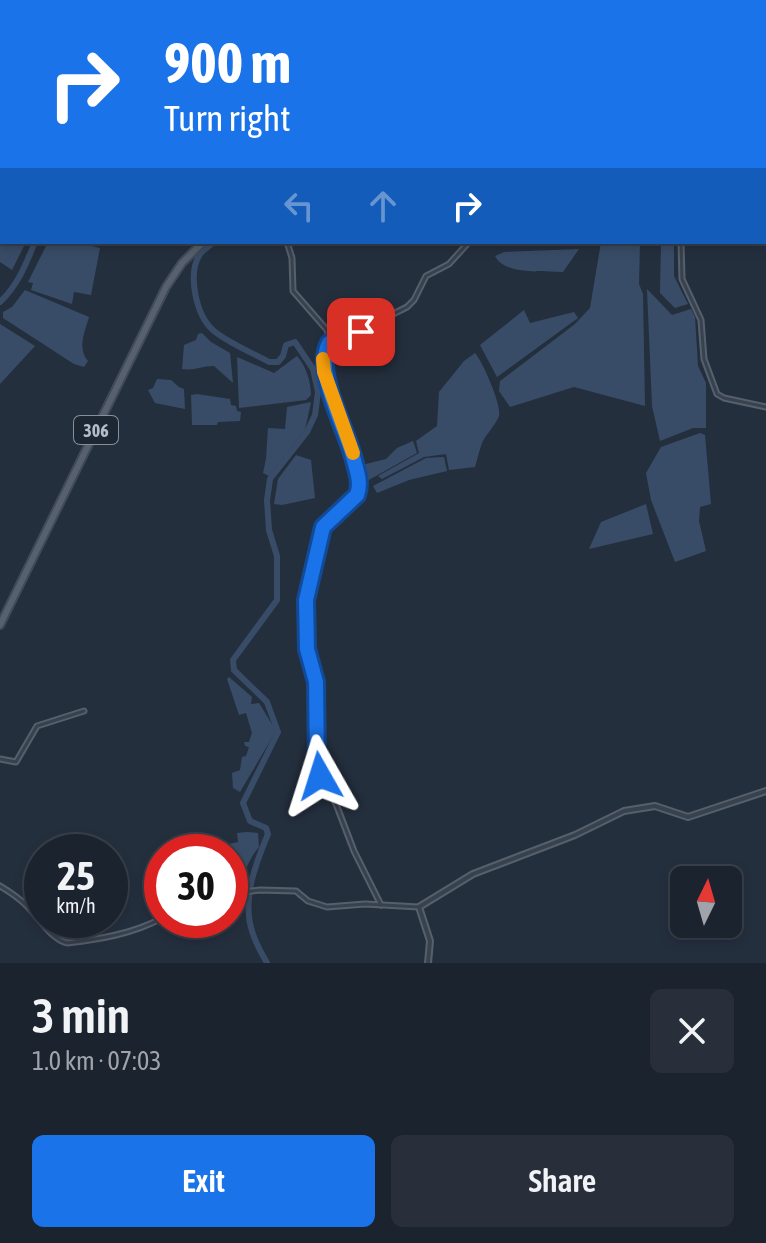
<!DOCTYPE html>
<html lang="en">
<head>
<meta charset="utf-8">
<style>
  :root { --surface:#1b232e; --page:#282f3a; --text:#f1f3f6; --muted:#a0a4aa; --line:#39404a; --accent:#1a73e8 }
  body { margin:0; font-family:"Asap Condensed",sans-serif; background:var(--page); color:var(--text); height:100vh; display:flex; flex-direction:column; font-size:30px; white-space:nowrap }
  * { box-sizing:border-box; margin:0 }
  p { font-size:26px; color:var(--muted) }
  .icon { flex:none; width:44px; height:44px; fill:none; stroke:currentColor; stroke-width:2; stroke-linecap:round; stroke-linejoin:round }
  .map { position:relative; height:963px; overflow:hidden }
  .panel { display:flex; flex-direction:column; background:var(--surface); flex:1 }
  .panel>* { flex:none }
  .guide { position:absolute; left:0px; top:0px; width:766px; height:244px; box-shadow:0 4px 12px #0003,0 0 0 2px var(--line); background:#1a73e8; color:#fff; overflow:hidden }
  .needle { width:52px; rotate:5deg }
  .fabs { position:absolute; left:670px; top:866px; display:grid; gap:16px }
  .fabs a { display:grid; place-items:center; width:72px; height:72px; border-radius:12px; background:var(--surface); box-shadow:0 4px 12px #0003,0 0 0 2px var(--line); font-size:40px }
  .speed { position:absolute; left:24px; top:834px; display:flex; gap:16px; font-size:40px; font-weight:700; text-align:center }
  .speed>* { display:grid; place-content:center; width:104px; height:104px; border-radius:50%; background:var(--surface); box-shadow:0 4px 12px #0003,0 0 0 2px var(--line); line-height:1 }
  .speed small { font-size:20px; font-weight:400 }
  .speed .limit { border:12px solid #d22; background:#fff; color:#111 }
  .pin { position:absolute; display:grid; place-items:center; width:68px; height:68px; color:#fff; margin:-34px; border-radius:16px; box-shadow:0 4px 12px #0006 }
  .me { position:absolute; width:88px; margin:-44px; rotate:354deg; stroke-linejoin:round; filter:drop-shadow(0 0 6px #0008) }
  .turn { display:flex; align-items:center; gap:28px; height:168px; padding:0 32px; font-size:36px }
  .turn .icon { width:104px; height:104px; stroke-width:2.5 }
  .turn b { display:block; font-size:56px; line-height:68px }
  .lanes { display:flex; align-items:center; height:76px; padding:0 32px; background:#0003; justify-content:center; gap:40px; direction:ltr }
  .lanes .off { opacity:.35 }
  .round { display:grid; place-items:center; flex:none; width:84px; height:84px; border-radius:12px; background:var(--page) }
  .summary { display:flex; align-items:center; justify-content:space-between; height:136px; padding:0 32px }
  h1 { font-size:48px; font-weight:600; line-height:60px }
  .cta { display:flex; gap:16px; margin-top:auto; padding:16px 32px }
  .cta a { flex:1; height:92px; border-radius:12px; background:var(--accent); color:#fff; font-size:32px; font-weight:600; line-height:92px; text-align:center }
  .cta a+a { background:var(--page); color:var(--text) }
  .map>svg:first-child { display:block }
  .water { fill:#394c67 }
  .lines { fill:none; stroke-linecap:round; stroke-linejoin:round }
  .stream { stroke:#394c67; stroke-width:2 }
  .river { stroke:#394c67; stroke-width:6 }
  .minor-casing { stroke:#565f6c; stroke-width:7 }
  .tertiary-casing { stroke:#565f6c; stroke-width:8 }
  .primary-casing { stroke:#414a57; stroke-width:10 }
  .minor { stroke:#38414e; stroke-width:3 }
  .tertiary { stroke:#38414e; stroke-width:4 }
  .primary { stroke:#56606e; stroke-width:6 }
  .route-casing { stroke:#114b97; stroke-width:20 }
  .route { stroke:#1a73e8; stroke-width:14 }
  .slow { stroke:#f59e0b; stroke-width:14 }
  .labels { text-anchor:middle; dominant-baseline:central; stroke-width:7; stroke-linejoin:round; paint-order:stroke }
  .shield { fill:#1d2633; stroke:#878f9c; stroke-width:2 }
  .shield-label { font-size:18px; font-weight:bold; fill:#b4bcc9 }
</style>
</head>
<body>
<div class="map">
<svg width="766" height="963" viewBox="0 0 766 963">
  <rect width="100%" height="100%" fill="#242f3e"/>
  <g class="water">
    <polygon points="0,144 2,242 26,242 12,270 0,262"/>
    <polygon points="48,242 76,242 100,248 91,295 74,292 72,304 31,290 33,283 28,282"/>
    <polygon points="601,242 640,242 639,284 643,294 645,406 574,387 510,407 499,391 500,381 575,324 590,308"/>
    <polygon points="661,242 674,242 674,276 688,304 675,308 660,293"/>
    <path d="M579,249l-16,23c-20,-2 -57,4 -68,-16l9,-4z"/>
    <polygon points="647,289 672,315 691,309 695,317 698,366 706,383 706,428 693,428 660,441 652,406"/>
    <path d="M25,290l64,27c-4,14 -12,31 -1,44l-4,6 -10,-3 -71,-46v-6l9,-5z"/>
    <polygon points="524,310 530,323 574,312 578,318 497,377 480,345"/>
    <polygon points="0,324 35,346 0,384"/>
    <path d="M202,333l9,9 19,11 3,30 -19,-17c-13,0 -19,5 -32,3l2,-24 12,-5 2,-6z"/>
    <path d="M475,353c8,9 27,53 24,63 -4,10 -13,18 -17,27 -3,8 -5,17 -7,24l-26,3 -3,-16 -22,3 -42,22 -4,-3 41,-23 -3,-12 21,-15 2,-34 25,-31z"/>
    <path d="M297,356c9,10 14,26 14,39l-5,5 -67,8 -2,-51 37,16z"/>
    <polygon points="157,379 171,380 179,387 184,389 185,409 155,403 148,390 153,388"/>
    <polygon points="197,394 230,399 231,405 236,406 237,411 241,412 240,421 218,422 217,425 192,425 191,395"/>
    <polygon points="311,402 305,430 269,476 263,473 266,459 268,428 285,429 287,407"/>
    <polygon points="700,433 705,435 711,504 700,507 699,521 706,551 675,562 651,500 646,473 661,447"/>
    <polygon points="413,441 417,453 367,481 362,465 386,459 397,448"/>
    <polygon points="296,455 311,460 315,498 282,505 274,504 278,479"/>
    <polygon points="444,457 447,471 409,480 377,493 373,486 426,458"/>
    <polygon points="646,504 653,534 589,549 601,522"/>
    <polygon points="229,677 252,697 251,704 259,703 276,731 240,792 233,788 232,773 240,770 242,757 246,756 249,747 263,751 245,746 244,742 249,742 252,733 246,713 239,715 227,679"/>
    <path d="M247,832l11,1 1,14c-10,12 -15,24 -16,39l-8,1 -5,-13 5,-5 -3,-14 -7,-10 13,-3 -1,-9z"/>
  </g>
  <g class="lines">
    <polyline class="stream" points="764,173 766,171"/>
    <g class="river">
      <polyline points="663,0 664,2"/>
      <path d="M214,242c-4,4 -11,8 -14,12 -13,20 -4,62 14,77 16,13 37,21 55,31h9l5,-6 3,-11 9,-3 18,27 5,23 -3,23 -8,17 -37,47 -3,21 2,30 8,26v44l-44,60 1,10 33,32 11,30 -35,71 7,18 16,7 2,6c-13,31 -27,67 -15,100 3,10 9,20 14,29"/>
      <path d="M0,302c18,-17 26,-38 35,-60"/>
    </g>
    <defs>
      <g id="minor">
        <polyline points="256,0 258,2"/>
        <polyline points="291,0 295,2"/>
        <polyline points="282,2 285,0"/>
        <polyline points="287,242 292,258 293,291 327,330 329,338 323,355 324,372 352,448 359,484 357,495 323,527 306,600 307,649 316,682 317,763 320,776 336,804 354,851 381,905"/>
        <polyline points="681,242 682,279 701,320 704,359 717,394 724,398 766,407"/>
        <polyline points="329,343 348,342 373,324 407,307 414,300 426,276 449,264 469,242"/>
        <polyline points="0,759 16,762 37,726 84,711"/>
        <path d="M0,886c10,6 20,13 27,20 12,12 23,32 40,37 33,-4 66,-9 95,-25"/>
        <polyline points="230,894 260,890 296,891 308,901 327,907 365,904 419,907"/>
      </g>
      <polyline id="tertiary" points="428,963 430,941 419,907 473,874 575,835 624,811 655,806 688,817 766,791"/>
      <g id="primary">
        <polyline points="368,2 368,0"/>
        <polyline points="0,625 166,287 182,263 203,242"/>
      </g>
    </defs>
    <use href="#minor" class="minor-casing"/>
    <use href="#tertiary" class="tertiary-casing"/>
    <use href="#primary" class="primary-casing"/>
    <use href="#minor" class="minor"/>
    <use href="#tertiary" class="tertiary"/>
    <use href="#primary" class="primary"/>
  </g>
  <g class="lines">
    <defs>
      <path id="route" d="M320,776l-3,-13 -1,-81 -9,-33 -1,-49 17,-73 34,-32c4,-11 1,-20 -2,-31 -7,-33 -42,-91 -26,-121l14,1 18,-12"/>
    </defs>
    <use href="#route" class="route-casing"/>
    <use href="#route" class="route"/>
    <polyline class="slow" points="323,359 324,372 353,453"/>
  </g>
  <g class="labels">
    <rect class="shield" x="74" y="416" width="44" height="28" rx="6"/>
    <g class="shield-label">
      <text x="96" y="430">306</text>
    </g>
  </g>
</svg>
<div class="fabs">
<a><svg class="needle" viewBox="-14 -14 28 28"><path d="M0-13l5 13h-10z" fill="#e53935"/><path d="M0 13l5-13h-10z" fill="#a0a4aa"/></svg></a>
</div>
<div class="speed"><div>25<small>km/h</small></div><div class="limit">30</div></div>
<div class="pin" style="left:361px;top:332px;background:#d93025"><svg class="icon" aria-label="arrive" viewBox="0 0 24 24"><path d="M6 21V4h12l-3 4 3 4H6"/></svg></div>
<svg class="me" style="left:320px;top:776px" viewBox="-20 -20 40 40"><path d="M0-17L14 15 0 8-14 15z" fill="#1a73e8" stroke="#fff" stroke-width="4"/></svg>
<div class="guide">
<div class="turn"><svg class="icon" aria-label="right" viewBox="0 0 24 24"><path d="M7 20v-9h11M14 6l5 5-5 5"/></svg><div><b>900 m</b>Turn right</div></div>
<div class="lanes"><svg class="icon off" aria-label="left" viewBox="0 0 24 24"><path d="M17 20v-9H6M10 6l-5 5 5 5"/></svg><svg class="icon off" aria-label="ahead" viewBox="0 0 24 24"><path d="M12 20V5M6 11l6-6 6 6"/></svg><svg class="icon" aria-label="right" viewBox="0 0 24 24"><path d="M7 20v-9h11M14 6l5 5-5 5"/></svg></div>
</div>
</div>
<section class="panel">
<div class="summary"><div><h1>3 min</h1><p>1.0 km · 07:03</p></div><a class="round"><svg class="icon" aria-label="close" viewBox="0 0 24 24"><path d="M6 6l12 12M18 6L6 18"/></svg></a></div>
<div class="cta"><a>Exit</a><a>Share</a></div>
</section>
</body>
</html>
